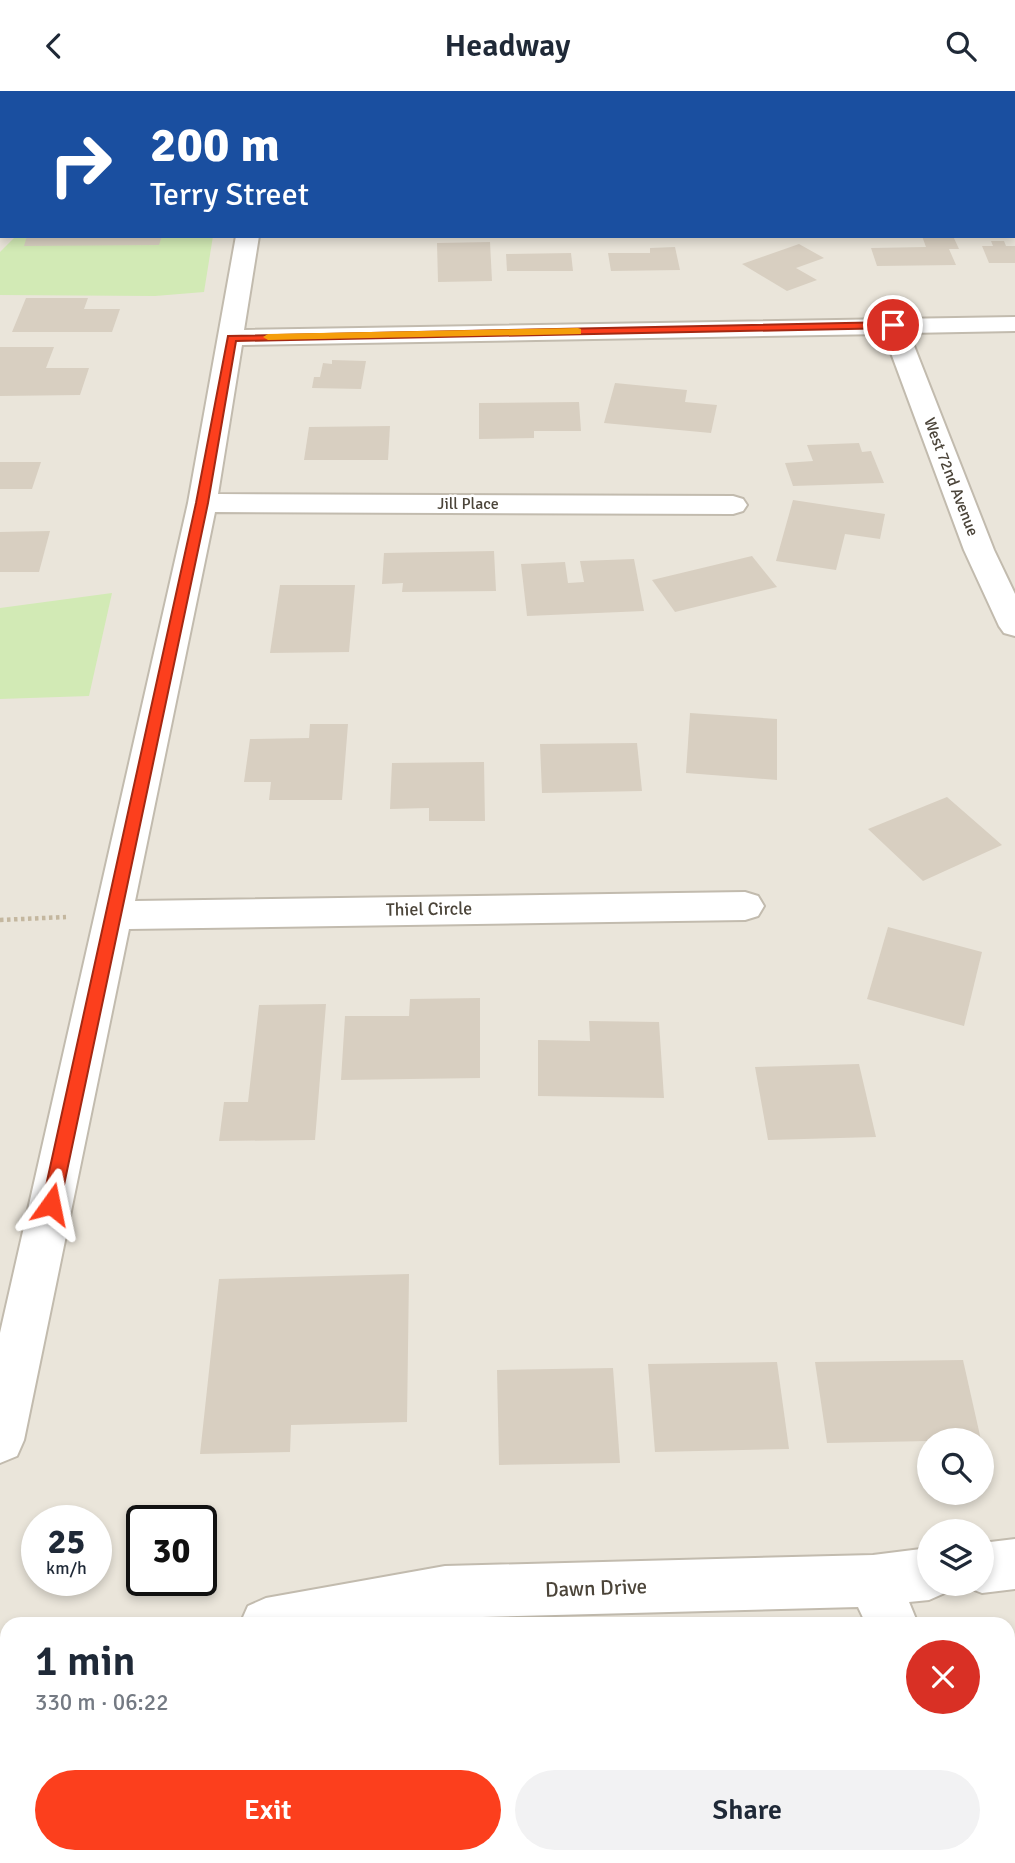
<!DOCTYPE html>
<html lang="en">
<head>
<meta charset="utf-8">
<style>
  :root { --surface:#fff; --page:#f2f2f3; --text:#1f2937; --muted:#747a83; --accent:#fc3f1d }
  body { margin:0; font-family:Signika,sans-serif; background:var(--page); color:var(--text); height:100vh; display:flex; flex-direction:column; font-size:26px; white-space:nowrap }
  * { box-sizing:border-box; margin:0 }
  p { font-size:23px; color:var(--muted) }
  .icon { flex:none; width:38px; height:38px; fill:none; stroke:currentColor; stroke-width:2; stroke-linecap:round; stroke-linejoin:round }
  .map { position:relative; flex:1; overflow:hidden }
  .details { position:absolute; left:0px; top:1526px; width:1015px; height:247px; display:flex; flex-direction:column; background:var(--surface); border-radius:21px 21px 0 0; box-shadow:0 4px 10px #0003 }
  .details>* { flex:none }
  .hud { position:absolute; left:0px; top:0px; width:1015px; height:147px; box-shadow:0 4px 10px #0003; background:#1a4fa0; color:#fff; overflow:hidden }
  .tools { position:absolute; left:917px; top:1337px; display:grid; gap:14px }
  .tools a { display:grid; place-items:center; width:77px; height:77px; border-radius:50%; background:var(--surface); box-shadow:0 4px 10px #0003; font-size:35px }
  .speed { position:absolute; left:21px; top:1414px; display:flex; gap:14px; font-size:35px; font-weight:700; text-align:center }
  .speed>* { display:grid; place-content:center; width:91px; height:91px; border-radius:50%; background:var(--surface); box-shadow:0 4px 10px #0003; line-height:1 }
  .speed small { font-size:18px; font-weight:400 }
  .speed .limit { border:4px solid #111; border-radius:10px; background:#fff; color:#111 }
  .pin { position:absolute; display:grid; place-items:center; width:60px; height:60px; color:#fff; margin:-30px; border:4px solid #fff; border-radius:50%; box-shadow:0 2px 7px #0007 }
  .me { position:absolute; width:77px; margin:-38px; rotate:12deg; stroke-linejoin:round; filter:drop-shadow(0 0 5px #0008) }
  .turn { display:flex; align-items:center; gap:24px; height:147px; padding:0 35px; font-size:32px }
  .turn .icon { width:91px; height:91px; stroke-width:2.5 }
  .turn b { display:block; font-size:49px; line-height:60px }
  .round { display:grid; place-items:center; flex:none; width:74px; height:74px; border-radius:37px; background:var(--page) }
  .summary { display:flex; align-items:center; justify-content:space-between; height:119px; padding:0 35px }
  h1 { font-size:42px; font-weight:600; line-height:52px }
  .primary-button { display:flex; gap:14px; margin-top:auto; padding:14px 35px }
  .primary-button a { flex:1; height:80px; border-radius:42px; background:var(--accent); color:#fff; font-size:28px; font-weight:600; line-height:80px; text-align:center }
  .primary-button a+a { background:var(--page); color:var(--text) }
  header { display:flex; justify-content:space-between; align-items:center; height:91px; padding:0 35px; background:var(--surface); font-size:32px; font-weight:600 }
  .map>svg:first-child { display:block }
  .residential { fill:#eae5da; fill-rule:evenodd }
  .green { fill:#d2eab5 }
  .building { fill:#d8cfc1 }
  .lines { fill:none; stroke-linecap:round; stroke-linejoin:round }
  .minor-casing { stroke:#c2bbae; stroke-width:4 }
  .path { stroke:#c4b79f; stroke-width:4.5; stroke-dasharray:3.5 3.5; stroke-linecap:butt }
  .minor { fill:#fff; fill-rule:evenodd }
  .route { fill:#fc3f1d; stroke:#a42913; stroke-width:2 }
  .slow { fill:#f59e0b }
  .labels { text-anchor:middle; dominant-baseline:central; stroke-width:5; stroke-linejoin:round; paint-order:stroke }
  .far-street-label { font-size:16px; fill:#4b4439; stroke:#fff }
  .street-label { font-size:18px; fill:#4b4439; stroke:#fff }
  .near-street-label { font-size:21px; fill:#4b4439; stroke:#fff }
</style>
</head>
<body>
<header><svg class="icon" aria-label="back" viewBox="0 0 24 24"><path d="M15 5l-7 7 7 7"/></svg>Headway<svg class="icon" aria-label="search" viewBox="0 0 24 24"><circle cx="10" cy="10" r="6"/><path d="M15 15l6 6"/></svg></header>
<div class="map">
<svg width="1015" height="1772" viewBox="0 0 1015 1772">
  <rect width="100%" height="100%" fill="#f6f3ec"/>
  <path class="residential" d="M17,0h998v1772h-1015v-1744l2,117h1011v-143zM929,1349h53v53h-53zM37,1430h59v59h-59zM142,1430h59v59h-59zM929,1440h53v53h-53zM7,1533h1001v233h-1001z"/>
  <g class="green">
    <polygon points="16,145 213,145 204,201 155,205 0,204 0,161"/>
    <polygon points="112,502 89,605 0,608 0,517"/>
  </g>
  <g class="building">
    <polygon points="27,145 162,145 159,154 24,155"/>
    <polygon points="922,145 953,145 959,158 949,158 956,174 877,175 871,157 926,156"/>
    <polygon points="991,150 1004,150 1006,155 1015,155 1015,172 989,172 982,155 993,155"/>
    <polygon points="490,151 492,190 438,191 437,152"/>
    <polygon points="799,153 824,167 796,177 817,189 787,200 742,173"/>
    <polygon points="675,156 680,179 611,180 608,162 650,162 650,157"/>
    <polygon points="571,162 573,180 507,180 506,163"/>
    <polygon points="26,207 88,207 84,218 120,218 112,241 12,241"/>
    <polygon points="0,256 54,256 46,277 89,277 80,304 0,305"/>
    <polygon points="332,269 366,270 361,298 312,297 314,286 320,286 323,272 332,273"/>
    <polygon points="615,292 687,299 685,311 717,314 711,342 604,332"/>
    <polygon points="579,311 581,340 534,340 534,347 479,348 479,312"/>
    <polygon points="390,335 388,369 304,369 309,336"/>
    <polygon points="859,352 862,361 871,360 884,392 793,395 785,372 813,370 807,354"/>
    <polygon points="0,371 41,371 32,398 0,398"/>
    <polygon points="793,409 885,423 880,448 845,443 836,479 776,470"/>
    <polygon points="50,440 39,481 0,481 0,441"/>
    <polygon points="494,460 496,500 402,501 403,492 382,493 384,462"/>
    <polygon points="752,465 777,496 675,521 652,489"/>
    <polygon points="634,468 644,520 527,525 521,473 565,471 568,492 584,491 580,470"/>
    <polygon points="280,494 355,494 349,561 270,562"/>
    <polygon points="690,622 777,628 777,689 686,682"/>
    <polygon points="310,633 348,633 342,709 269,709 271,691 244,691 250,648 309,647"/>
    <polygon points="637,652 642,700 542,702 540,653"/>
    <polygon points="484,671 485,730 429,730 429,717 390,718 392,672"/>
    <polygon points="947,706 1002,754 923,790 868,738"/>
    <polygon points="888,836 982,861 964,935 867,908"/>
    <polygon points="480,907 480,987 341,989 345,925 409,925 410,908"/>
    <polygon points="326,913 315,1049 219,1050 224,1011 248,1011 259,914"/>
    <polygon points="589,930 659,931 664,1007 538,1005 538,949 590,950"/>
    <polygon points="859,973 876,1046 768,1049 755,976"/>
    <polygon points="409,1183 407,1331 291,1334 290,1361 200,1363 219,1188"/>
    <polygon points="963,1269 981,1349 827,1352 815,1271"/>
    <polygon points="777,1271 789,1358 655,1361 648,1273"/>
    <polygon points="613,1277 620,1372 499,1374 497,1279"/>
    <polygon points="230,1766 461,1766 461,1772 229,1772"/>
    <polygon points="611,1766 803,1766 804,1772 612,1772"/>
  </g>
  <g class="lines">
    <defs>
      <g id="minor">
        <polygon points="266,0 286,0 265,2"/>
        <rect x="1013" y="38" width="2" height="12"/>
        <polygon points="236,145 259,145 244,239 1015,226 1015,240 909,242 994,459 1015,503 1015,545 1004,542 999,535 964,459 884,243 242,254 218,403 733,405 743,408 747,414 743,420 733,423 215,421 135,810 745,801 758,805 764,815 758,825 745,829 129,838 24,1349 17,1365 0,1372 0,1242 188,412"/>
        <polygon points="1015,1448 1015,1498 982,1502 964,1495 963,1493 982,1493 982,1452"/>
        <polygon points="929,1457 929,1493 950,1493 947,1501 929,1509 909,1511 918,1533 866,1533 858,1516 445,1527 410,1533 240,1533 248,1515 266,1507 445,1475 873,1464"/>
        <polygon points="7,1552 7,1606 0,1607 0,1553"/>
        <polygon points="0,1653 7,1656 7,1766 28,1766 15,1772 0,1772"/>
        <polygon points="1008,1743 1015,1746 1015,1772 969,1772 967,1766 1008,1766"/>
      </g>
    </defs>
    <use href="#minor" class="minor-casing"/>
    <polyline class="path" points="0,829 66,826"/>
    <use href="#minor" class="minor"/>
  </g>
  <polygon class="route" points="893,231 898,234 896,237 236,250 208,412 60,1113 57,1118 51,1121 44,1118 42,1113 196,412 228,245"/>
  <polygon class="slow" points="578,237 581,238 581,243 268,249 263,246 268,243"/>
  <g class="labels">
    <g class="far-street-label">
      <text transform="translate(951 386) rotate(69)">West 72nd Avenue</text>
      <text x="468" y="413">Jill Place</text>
    </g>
    <g class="street-label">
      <text transform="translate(429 818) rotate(-1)">Thiel Circle</text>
    </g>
    <g class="near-street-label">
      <text transform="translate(596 1497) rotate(-2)">Dawn Drive</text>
    </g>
  </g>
</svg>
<div class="tools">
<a><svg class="icon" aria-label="search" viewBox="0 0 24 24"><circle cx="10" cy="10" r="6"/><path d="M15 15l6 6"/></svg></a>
<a><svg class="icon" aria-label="layers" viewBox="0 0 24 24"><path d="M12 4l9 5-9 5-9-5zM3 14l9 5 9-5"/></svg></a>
</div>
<div class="speed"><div>25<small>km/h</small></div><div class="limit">30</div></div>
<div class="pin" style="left:893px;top:234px;background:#d93025"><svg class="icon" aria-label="arrive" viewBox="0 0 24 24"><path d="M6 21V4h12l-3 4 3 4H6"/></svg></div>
<svg class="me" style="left:51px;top:1113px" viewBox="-20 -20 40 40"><path d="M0-17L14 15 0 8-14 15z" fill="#fc3f1d" stroke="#fff" stroke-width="4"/></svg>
<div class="hud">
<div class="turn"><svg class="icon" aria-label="right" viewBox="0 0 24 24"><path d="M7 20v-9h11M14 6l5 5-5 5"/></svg><div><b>200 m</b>Terry Street</div></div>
</div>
<section class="details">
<div class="summary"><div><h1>1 min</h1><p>330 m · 06:22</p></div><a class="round" style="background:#d93025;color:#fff"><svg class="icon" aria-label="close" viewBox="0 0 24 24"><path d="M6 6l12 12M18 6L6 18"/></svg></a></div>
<div class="primary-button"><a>Exit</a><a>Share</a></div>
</section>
</div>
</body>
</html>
